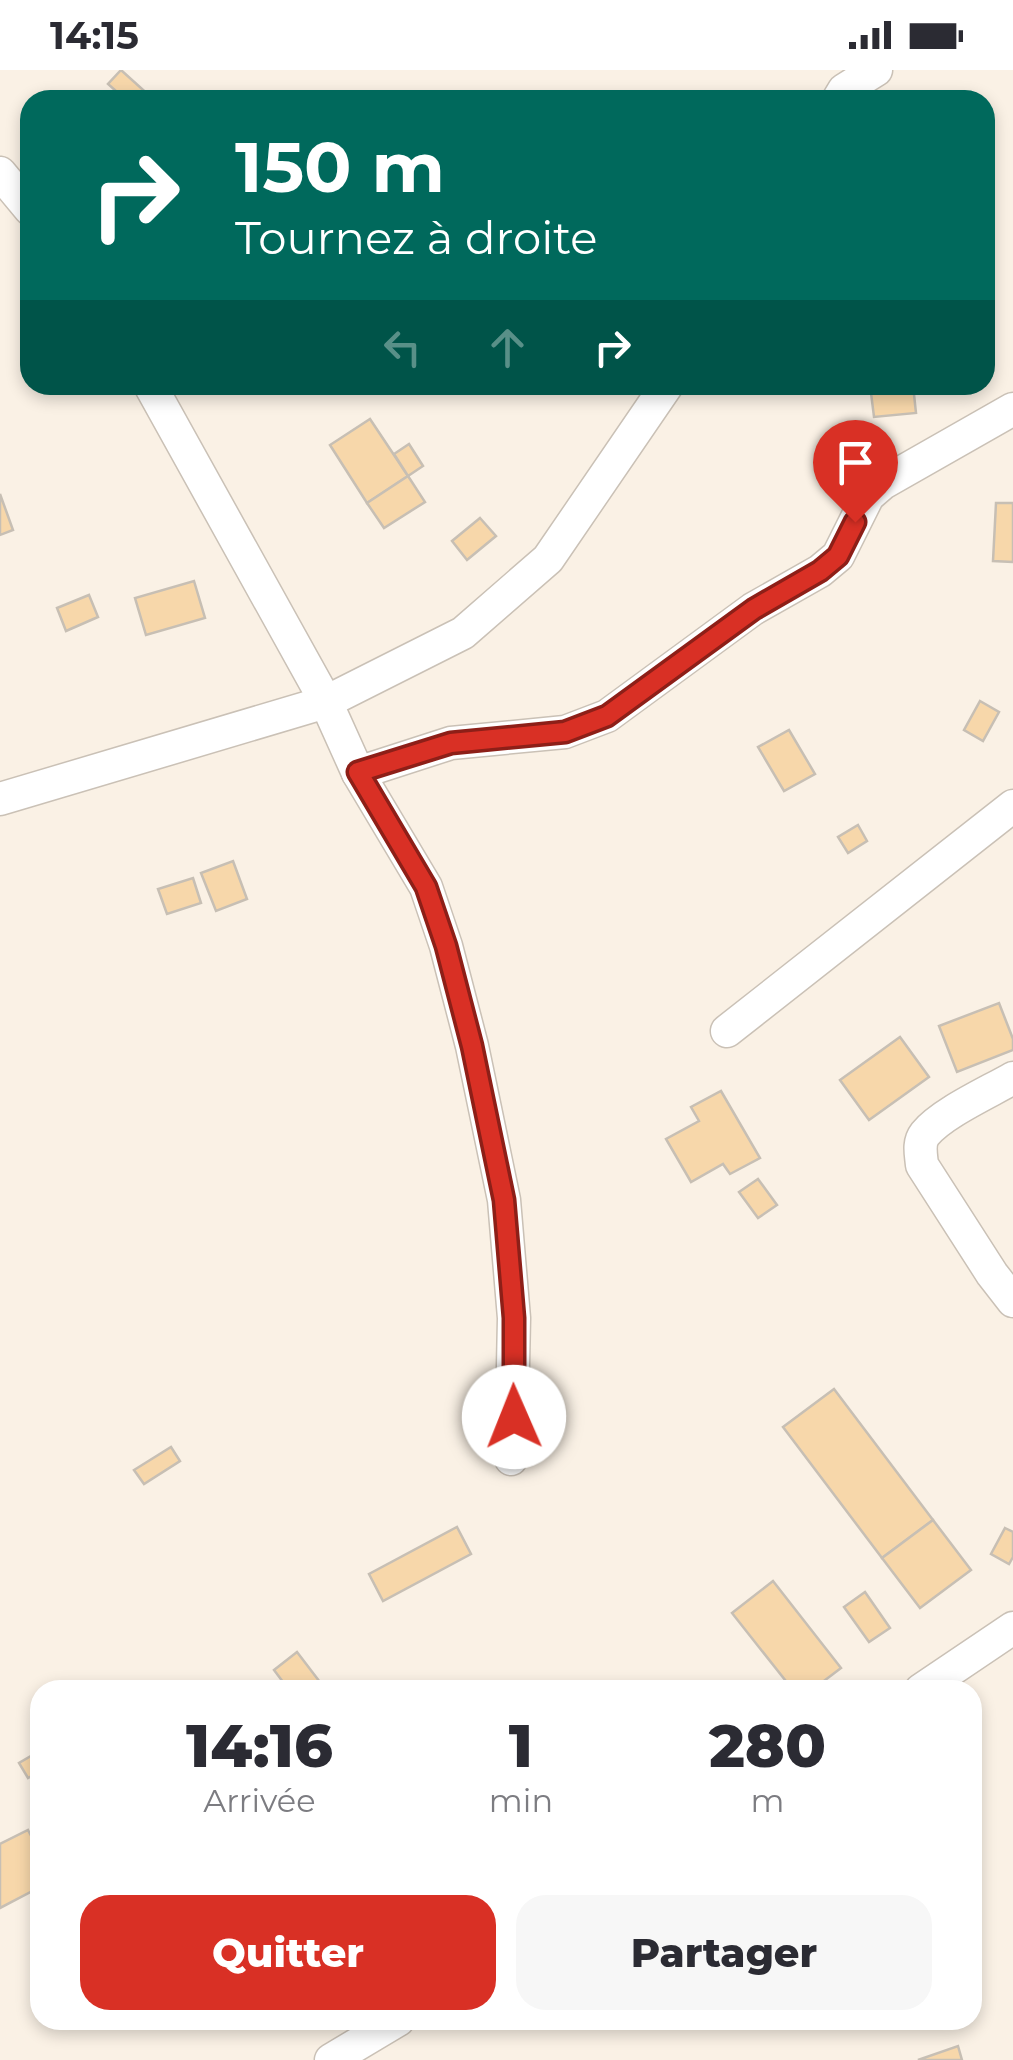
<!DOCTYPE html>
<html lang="fr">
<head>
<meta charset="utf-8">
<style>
  :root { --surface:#fff; --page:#f7f7f7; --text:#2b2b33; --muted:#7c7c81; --accent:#d93025 }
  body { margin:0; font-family:Montserrat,sans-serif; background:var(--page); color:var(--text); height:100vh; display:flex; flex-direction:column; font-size:38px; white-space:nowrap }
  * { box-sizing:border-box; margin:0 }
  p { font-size:32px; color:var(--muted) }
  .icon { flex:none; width:55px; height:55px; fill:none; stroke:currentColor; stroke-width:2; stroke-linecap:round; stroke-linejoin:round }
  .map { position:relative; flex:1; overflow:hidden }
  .drawer { position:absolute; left:30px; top:1610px; width:952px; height:350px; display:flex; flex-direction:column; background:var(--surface); border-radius:30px; box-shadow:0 5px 15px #0003 }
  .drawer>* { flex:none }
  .banner { position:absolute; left:20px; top:20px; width:975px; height:305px; border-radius:30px; box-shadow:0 5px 15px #0003; background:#00695c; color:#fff; overflow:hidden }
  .pin { position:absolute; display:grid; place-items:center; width:85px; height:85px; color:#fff; margin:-102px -42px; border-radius:50% 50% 50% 0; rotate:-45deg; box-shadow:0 0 10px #0007 }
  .pin .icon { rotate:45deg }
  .me { position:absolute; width:110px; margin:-55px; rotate:359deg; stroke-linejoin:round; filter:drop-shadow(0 0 8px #0008) }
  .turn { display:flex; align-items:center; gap:35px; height:210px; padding:0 50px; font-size:45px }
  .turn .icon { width:130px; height:130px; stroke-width:2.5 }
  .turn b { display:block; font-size:70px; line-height:85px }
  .lanes { display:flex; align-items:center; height:95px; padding:0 50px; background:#0003; justify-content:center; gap:50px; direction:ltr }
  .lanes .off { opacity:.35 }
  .eta { display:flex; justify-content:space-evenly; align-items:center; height:170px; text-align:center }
  .eta b { font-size:60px; font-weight:800; line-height:70px }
  .button { display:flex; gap:20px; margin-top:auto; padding:20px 50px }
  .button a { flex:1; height:115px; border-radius:30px; background:var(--accent); color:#fff; font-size:40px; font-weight:800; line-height:115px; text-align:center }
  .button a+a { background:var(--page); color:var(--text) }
  .status { display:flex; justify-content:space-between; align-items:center; height:70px; padding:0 50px; background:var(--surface); direction:ltr }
  .status svg { height:28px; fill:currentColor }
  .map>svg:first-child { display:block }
  .building { fill:#f7d7aa; stroke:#c7bfb4; stroke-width:2.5 }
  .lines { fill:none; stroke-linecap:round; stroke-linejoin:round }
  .street-casing { stroke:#cac1b6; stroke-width:35 }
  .street { stroke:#fff; stroke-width:32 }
  .route-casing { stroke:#8d1f18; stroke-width:25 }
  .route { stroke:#d93025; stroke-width:18 }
</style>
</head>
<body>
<div class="status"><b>14:15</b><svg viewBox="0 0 49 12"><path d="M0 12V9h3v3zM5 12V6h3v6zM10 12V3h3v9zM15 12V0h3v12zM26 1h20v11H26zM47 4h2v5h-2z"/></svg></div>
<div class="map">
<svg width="1013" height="1990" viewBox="0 0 1013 1990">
  <rect width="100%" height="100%" fill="#faf1e5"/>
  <g class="building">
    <polygon points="121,0 151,27 148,30 126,30 108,14"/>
    <polygon points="870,315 913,315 916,343 874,347"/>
    <polygon points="370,349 408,406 367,433 330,375"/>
    <polygon points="409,374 423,396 408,406 394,384"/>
    <polygon points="408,406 425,432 384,458 367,433"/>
    <polygon points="0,424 13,460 0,465"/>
    <polygon points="996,433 1013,433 1013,492 993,491"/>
    <polygon points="480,448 496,466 467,490 452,471"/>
    <polygon points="194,511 205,548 146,565 135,528"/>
    <polygon points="89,525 98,547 66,561 57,538"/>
    <polygon points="980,631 999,642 983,671 964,660"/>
    <polygon points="789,660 815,704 784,721 758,677"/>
    <polygon points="858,755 867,771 848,783 838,767"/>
    <polygon points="233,791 247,829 216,841 201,803"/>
    <polygon points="193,808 201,833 167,844 158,819"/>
    <polygon points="999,933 1013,969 1013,980 957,1002 939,956"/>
    <polygon points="900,967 929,1007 869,1050 840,1010"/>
    <polygon points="721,1021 760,1088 730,1104 723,1094 691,1112 666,1069 699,1051 691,1037"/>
    <polygon points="758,1109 777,1135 758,1148 739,1122"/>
    <polygon points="834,1319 933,1450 882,1488 783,1357"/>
    <polygon points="171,1377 180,1391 144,1414 134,1400"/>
    <polygon points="933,1450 971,1500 920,1538 882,1488"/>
    <polygon points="457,1457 471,1484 383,1531 369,1504"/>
    <polygon points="1005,1458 1013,1462 1013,1487 1009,1494 991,1484"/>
    <polygon points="773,1511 841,1598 812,1620 793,1620 732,1543"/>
    <polygon points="865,1522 890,1558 869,1572 844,1537"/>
    <polygon points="297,1582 326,1620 289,1620 274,1600"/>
    <polygon points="31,1686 40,1701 28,1708 19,1693"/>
    <polygon points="28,1760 40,1783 40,1817 0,1838 0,1774"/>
    <polygon points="958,1976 962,1990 918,1990"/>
  </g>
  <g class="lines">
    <defs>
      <g id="street">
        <polyline points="838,30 844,20 876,0"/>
        <polyline points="0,103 30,139"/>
        <polyline points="150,315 326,632 358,703 426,817 446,876 472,976 504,1130 514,1248 511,1389"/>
        <polyline points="358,703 451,673 565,662 607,646 753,539 820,501 838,486 868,426 883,413 1013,339"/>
        <polyline points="0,729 326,632 463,563 548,489 667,315"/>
        <polyline points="727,961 1013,736"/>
        <path d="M1013,1008c-24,14 -71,35 -88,56 -7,9 -4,20 -3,31l70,109 21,27"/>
        <polyline points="921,1620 1013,1558"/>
        <polyline points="331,1990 398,1950"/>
      </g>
    </defs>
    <use href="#street" class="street-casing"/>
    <use href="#street" class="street"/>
  </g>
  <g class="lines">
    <defs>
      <polyline id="route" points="514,1347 514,1248 504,1130 472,976 446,876 426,817 358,702 451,673 565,662 607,646 754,539 820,501 838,486 855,452"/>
    </defs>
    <use href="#route" class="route-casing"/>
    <use href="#route" class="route"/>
  </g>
</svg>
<div class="pin" style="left:855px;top:452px;background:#d93025"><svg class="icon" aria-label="arrive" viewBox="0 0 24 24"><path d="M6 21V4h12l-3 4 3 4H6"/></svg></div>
<svg class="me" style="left:514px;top:1347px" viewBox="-20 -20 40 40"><circle r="19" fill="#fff"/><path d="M0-13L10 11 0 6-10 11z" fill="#d93025"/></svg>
<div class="banner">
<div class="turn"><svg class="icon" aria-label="right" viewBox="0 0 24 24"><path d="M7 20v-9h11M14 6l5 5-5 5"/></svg><div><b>150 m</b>Tournez à droite</div></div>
<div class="lanes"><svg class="icon off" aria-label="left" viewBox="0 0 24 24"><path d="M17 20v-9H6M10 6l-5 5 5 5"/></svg><svg class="icon off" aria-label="ahead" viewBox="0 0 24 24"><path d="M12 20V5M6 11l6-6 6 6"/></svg><svg class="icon" aria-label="right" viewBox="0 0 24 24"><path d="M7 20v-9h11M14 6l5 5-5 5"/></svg></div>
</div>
<section class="drawer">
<div class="eta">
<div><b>14:16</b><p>Arrivée</p></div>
<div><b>1</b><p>min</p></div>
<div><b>280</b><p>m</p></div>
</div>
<div class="button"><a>Quitter</a><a>Partager</a></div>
</section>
</div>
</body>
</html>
